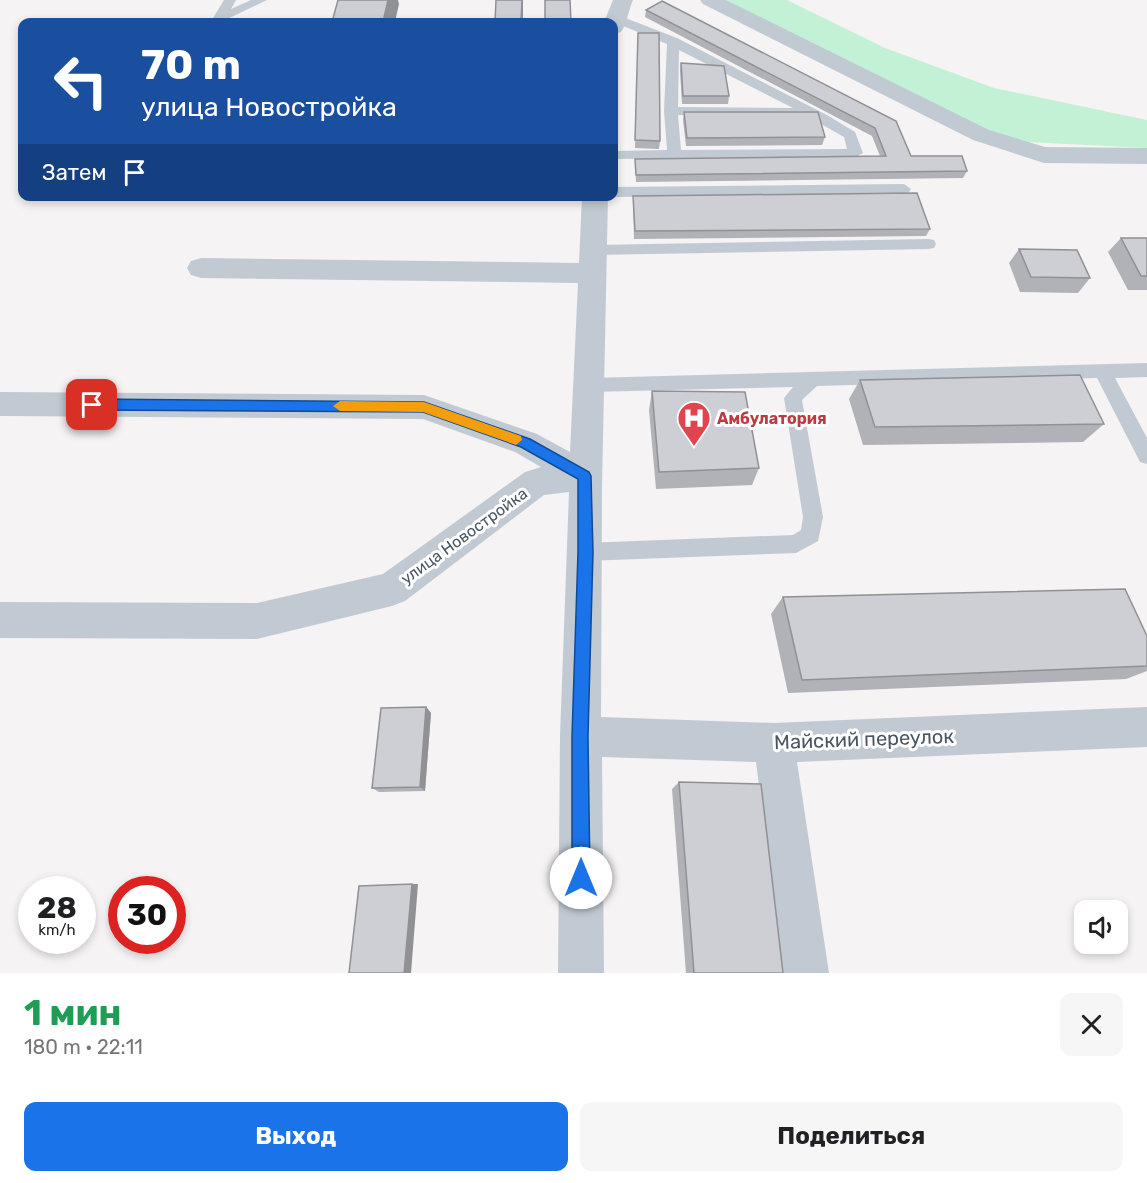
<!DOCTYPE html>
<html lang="ru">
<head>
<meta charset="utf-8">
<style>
  :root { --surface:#fff; --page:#f6f6f6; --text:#202124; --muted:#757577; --accent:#1a73e8 }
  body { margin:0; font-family:Rubik,sans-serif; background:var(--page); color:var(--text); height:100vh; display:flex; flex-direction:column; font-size:22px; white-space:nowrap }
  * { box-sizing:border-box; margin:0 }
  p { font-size:20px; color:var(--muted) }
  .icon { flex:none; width:33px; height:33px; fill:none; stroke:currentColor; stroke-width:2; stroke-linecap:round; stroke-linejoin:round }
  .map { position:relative; height:973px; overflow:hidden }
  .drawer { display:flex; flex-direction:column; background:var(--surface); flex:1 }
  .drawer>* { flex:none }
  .top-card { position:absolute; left:18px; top:18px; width:600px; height:183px; border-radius:12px; box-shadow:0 3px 9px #0003; background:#1a4fa0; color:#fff; overflow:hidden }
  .fabs { position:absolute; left:1074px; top:900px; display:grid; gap:12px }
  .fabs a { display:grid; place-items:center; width:54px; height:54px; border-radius:12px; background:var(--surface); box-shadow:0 3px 9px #0003; font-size:30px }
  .speed { position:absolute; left:18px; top:876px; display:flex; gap:12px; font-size:30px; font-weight:700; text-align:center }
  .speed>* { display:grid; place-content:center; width:78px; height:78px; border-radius:50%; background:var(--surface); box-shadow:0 3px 9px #0003; line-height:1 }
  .speed small { font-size:15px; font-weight:400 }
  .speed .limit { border:9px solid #d22; background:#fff; color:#111 }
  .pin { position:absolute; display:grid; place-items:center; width:51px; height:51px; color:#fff; margin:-26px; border-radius:12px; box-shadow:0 3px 9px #0006 }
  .me { position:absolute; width:66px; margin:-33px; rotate:0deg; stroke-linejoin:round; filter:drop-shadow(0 0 4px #0008) }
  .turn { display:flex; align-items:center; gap:21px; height:126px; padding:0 24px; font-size:27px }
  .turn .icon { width:78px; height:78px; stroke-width:2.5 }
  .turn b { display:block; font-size:42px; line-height:51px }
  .then { display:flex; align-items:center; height:57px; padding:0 24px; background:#0003; gap:12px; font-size:22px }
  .round { display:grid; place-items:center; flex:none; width:63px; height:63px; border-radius:12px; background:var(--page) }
  .headline { display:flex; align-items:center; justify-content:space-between; height:102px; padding:0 24px }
  h1 { font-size:36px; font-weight:700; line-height:45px; color:#1e9e55 }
  .button { display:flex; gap:12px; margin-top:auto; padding:12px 24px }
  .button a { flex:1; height:69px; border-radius:12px; background:var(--accent); color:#fff; font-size:24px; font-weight:700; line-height:69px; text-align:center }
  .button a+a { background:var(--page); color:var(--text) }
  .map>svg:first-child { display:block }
  .green { fill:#c3f1d5 }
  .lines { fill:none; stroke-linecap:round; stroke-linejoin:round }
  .service { fill:#c1cad2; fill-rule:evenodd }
  .minor { fill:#c1cad2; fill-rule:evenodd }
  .wall { fill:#b0b2b7 }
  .shaded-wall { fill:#909195 }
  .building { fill:#cdcfd5; stroke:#909195; stroke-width:1.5 }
  .route { fill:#1a73e8; stroke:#114b97; stroke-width:1.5 }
  .slow { fill:#f59e0b }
  .labels { text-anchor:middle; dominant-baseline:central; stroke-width:6; stroke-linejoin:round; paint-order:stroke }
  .health-label { font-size:16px; font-weight:bold; fill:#be3a42; stroke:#fff; text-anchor:start }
  .street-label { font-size:16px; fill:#4a5661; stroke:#fff }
  .near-street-label { font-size:20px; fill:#4a5661; stroke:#fff }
</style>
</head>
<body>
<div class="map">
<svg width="1147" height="973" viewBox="0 0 1147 973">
  <rect width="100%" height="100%" fill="#f5f3f3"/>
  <polygon class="green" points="725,0 787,0 885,48 994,88 1147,120 1147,148 1027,142 967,125"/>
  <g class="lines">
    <g class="service">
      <polygon points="224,0 236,0 231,9 251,0 267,0 223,21 215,21 213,18"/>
      <path d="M615,14l62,24 150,77 28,17 8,21 -7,4 -242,2v-8l53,-1 -3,-39 3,-67 -56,-23v-6zM679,50l114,58 -115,-1zM678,115h127l39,22 3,12 -166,1z"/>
      <polygon points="904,184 911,189 909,192 904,194 614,197 613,196 614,187"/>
      <polygon points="928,239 934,240 936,244 934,248 928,249 593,255 587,254 585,250 587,246 593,245"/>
      <polygon points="1147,363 1147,377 1115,378 1147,438 1147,464 1140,462 1097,378 817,386 802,400 823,517 818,541 796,553 585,561 578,559 575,552 578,545 585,543 793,535 801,530 803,517 784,398 793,387 590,392 584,390 581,385 584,380 590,378"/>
    </g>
    <g class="minor">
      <path d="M613,0h20c-4,9 -7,26 -12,32l-7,2v-12h-10z"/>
      <polygon points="700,0 726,0 989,130 1045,147 1147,148 1147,164 1044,163 973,140 703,4"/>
      <polygon points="582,196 608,196 602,487 601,717 774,723 1147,707 1147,747 797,762 829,973 783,973 756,762 602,757 604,973 558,973 560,736 569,492 544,495 405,601 392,606 257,639 0,638 0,602 257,603 383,574 525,472 541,467 515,452 423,419 0,416 0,392 424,395 537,434 570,452 578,283 201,278 191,275 187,268 191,261 201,258 579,263"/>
    </g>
  </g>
  <g class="wall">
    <polygon points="646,10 896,121 911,156 967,171 963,178 636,182 635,159 880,156 872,136 645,17"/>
    <polygon points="638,41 660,141 659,149 635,148"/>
    <polygon points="681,63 729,96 728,104 682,104 680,71"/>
    <polygon points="684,112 825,137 822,145 686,146 683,120"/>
    <polygon points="633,196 930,229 926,236 634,239"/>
    <polygon points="1121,238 1147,238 1147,290 1128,290 1108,252"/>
    <polygon points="1019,249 1090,278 1078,293 1020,292 1009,263"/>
    <polygon points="860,380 1104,424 1083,442 863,445 849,399"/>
    <polygon points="652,391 759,468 752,485 656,489 649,410"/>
    <polygon points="783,597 1147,636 1147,671 1126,679 788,693 771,614"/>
    <polygon points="426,707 431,713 425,791 379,792 372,788"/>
    <polygon points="679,782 783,973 686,973 672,789"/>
  </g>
  <g class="shaded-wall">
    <polygon points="388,0 398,0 399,4 395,22 383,22"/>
    <polygon points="522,0 523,0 523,22 521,22"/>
    <polygon points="426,707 431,713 425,791 420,787"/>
    <polygon points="412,884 418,884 411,973 404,973"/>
  </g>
  <g class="building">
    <polygon points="338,0 388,0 383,22 332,22"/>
    <polygon points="496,0 522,0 521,22 495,22"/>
    <polygon points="545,0 570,0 571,22 545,22"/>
    <polygon points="662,1 896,121 911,156 962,156 967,171 636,175 635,159 886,156 875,128 646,10"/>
    <polygon points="638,33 659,33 660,141 635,140"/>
    <polygon points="681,63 724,66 729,96 683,96"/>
    <polygon points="684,112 818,112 825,137 687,138"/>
    <polygon points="917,193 930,229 635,231 633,196"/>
    <polygon points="1121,238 1147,238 1147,276 1141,276"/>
    <polygon points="1019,249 1077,250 1090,278 1031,277"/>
    <polygon points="1080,375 1104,424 875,427 860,380"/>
    <polygon points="652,391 745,392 759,468 659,472"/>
    <polygon points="1125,589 1147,636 1147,666 802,680 783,597"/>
    <polygon points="426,707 420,787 372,788 381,708"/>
    <polygon points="679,782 761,784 783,973 694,973"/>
    <polygon points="412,884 404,973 349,973 359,886"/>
  </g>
  <polygon class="route" points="92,399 424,402 530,439 589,472 591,476 593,552 588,736 590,878 587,884 581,887 575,884 572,878 572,736 578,552 578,479 521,447 423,412 92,410 86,405"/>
  <polygon class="slow" points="340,401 424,402 521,436 522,440 516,445 423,412 340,411 333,406"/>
  <defs>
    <symbol id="hospital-pin" viewBox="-11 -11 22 30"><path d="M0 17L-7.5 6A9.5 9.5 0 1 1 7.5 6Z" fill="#e0444e" stroke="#fff"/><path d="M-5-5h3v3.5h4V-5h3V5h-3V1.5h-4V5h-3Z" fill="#fff"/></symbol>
  </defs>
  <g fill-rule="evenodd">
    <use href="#hospital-pin" x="675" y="399" width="38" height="52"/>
  </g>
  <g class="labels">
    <g class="health-label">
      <text x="717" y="418">Амбулатория</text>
    </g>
    <g class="street-label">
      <text transform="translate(464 536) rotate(-36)">улица Новостройка</text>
    </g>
    <g class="near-street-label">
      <text transform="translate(864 739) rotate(-2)">Майский переулок</text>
    </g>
  </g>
</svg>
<div class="fabs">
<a><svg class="icon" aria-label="sound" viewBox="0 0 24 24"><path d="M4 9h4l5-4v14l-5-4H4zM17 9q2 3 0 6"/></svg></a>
</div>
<div class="speed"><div>28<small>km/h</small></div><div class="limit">30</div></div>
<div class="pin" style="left:92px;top:405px;background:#d93025"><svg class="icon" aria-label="arrive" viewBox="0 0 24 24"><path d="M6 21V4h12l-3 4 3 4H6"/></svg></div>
<svg class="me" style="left:581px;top:878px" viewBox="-20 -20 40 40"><circle r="19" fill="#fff"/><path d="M0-13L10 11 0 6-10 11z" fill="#1a73e8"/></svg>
<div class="top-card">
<div class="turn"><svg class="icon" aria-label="left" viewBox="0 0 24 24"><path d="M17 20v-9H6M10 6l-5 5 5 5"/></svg><div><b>70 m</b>улица Новостройка</div></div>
<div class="then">Затем<svg class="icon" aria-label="arrive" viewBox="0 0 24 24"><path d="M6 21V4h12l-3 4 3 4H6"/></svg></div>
</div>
</div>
<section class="drawer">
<div class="headline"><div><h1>1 мин</h1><p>180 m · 22:11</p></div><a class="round"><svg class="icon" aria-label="close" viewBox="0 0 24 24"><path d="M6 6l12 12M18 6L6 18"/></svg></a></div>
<div class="button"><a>Выход</a><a>Поделиться</a></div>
</section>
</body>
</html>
